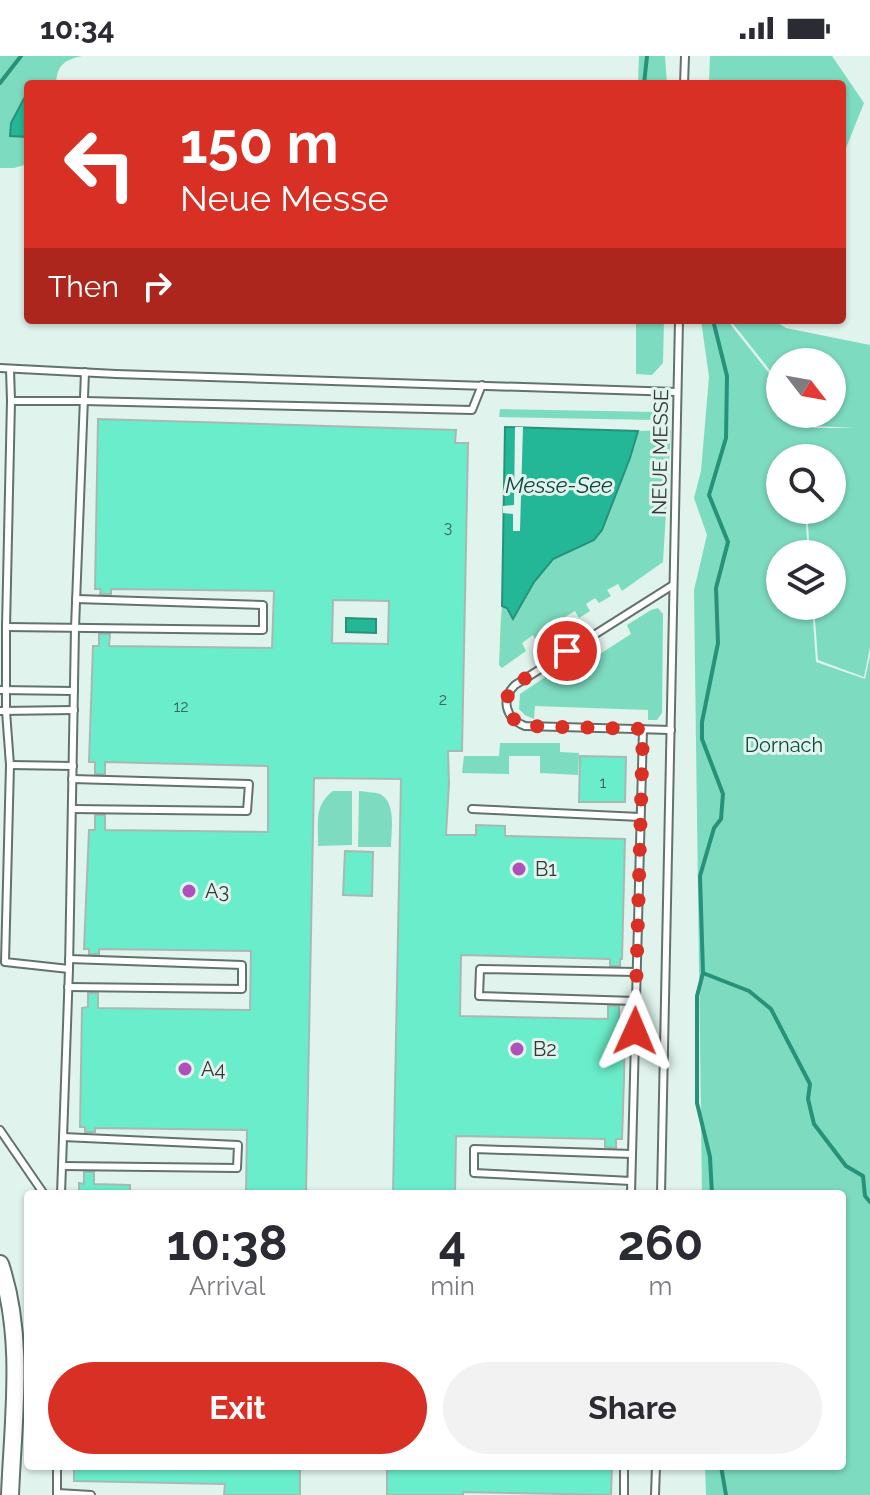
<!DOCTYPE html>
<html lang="en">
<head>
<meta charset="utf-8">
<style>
  :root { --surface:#fff; --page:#f2f2f3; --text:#2b2b33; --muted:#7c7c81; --accent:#d93025 }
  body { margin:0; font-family:Raleway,sans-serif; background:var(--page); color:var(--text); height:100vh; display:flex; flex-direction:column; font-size:30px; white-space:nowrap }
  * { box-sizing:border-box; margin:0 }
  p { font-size:26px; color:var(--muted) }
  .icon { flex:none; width:44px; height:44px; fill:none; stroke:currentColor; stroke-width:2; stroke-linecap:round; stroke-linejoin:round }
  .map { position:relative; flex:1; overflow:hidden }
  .side { position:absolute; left:24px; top:1134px; width:822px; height:280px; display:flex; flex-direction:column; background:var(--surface); border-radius:8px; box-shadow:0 2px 6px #0004 }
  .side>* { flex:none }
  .guide { position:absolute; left:24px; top:24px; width:822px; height:244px; border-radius:8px; box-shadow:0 2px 6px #0004; background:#d93025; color:#fff; overflow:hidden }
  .needle { width:52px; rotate:121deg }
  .controls { position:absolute; left:766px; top:292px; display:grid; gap:16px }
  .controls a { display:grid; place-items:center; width:80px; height:80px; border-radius:50%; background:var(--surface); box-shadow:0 2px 6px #0004; font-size:40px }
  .pin { position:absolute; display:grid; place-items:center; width:68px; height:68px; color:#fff; margin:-34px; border:4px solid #fff; border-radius:50%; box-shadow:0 2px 8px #0007 }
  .me { position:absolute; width:88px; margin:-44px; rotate:1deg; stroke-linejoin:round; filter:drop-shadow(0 0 6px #0008) }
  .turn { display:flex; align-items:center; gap:28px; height:168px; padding:0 24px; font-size:36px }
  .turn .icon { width:104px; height:104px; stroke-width:2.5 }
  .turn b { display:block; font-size:56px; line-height:68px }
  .then { display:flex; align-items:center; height:76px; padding:0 24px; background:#0003; gap:16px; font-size:30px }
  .eta { display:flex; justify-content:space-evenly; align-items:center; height:136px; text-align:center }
  .eta b { font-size:48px; font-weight:700; line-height:56px }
  .cta { display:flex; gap:16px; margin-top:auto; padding:16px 24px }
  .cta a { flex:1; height:92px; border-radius:48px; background:var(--accent); color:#fff; font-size:32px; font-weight:700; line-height:92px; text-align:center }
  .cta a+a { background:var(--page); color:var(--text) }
  .status { display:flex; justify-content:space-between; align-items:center; height:56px; padding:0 40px; background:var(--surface); direction:ltr }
  .status svg { height:22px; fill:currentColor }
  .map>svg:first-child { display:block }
  .green { fill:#7ddbc0 }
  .water { fill:#24b797; stroke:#28917a; stroke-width:2 }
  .pier { fill:#e0f3ec }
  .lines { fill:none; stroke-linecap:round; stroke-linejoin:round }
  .stream { stroke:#28917a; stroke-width:4 }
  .building { fill:#6aedca; stroke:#a7b9b3; stroke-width:2; fill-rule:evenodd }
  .lane-casing { stroke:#62726d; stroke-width:10 }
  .secondary-casing { stroke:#62726d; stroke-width:20 }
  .lane { stroke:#fff; stroke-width:6 }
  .secondary { stroke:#fff; stroke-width:16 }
  .route { stroke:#d93025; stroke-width:14; stroke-dasharray:0 25.2 }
  .poi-dot { fill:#af51ba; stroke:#e0f3ec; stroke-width:3 }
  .labels { text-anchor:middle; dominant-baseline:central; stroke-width:6; stroke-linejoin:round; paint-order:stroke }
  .number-label { font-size:16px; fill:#40665c }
  .street-label { font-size:20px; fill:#323937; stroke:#e0f3ec }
  .park-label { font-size:20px; fill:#0e483b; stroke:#e0f3ec }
  .poi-label { font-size:20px; fill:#323937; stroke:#e0f3ec; text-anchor:start }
  .water-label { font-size:22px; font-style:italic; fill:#0d473a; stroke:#e0f3ec }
</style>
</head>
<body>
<div class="status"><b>10:34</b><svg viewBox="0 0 49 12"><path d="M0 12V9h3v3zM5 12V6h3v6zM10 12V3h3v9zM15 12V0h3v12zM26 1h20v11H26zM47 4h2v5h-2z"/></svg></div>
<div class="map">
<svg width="870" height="1439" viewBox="0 0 870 1439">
  <rect width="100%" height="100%" fill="#e0f3ec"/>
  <g class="green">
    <path d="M0,0h82c-18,4 -25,9 -26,28h-28v7l-17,32v13l17,1v27l-14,4h-14z"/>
    <polygon points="639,0 665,0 667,28 638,28"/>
    <polygon points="710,0 832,0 864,47 842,102 842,28 709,28"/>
    <polygon points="636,264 664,264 663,307 652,319 636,318"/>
    <polygon points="701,264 727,264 780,331 780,358 802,358 814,372 855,372 814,370 805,358 832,358 832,306 780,306 780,327 730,264 773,264 786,272 870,289 870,591 864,621 818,604 814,550 832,550 832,498 810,498 807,454 832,454 832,402 780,402 780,454 805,454 808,498 780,498 780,550 812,550 816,606 865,623 870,600 870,1439 706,1439 705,1410 842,1410 842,1138 702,1138 694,534 707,479 694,442 701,415 709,321"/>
    <polygon points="500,353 657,356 656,364 499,361"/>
    <path d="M671,374l-8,132 -41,29 -4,-7 -11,6 4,6 -12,7 -4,-5 -9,6 4,7 -11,7 -4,-7 -10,6 3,6 -9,6 -5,-5 -11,6 3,7 -9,5 -4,-7 -11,8 4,8 -24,17 -3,-3c1,-20 1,-39 3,-59l5,2 6,10 21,-36 19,-23 18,-8 31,-21 28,-72 8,-27z"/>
    <polygon points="658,552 663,558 662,657 657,664 648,664 648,654 535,650 534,663 525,659 519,653 520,638 562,610 567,619 631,578 627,569 651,554"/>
    <polygon points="500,687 560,687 560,696 579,697 578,719 540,717 540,700 509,700 509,718 462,717 464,700 499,700"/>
    <path d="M333,735h19v54l-34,1c1,-23 -5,-40 15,-55z"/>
    <path d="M359,735c5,1 15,1 21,3 17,9 11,38 11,53h-33z"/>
  </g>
  <g class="water">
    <polygon points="28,35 28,81 10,80 11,67"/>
    <polygon points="505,371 638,375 630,402 602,474 594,484 553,503 534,526 513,563 507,552 502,550"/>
    <polygon points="346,562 376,563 376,577 346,576"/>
  </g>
  <polygon class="pier" points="515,371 523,371 520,475 513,475 513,458 503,457 503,450 514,449"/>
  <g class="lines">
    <g class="stream">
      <polyline points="0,27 21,0"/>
      <polyline points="644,28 647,0"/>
      <polyline points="703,917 749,935 771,953 810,1028 808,1043 814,1068 846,1110 863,1120 865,1140 870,1146"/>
      <polyline points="712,1138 710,1101 697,1047 697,940 703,917 700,820 714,772 721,763 723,738 702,683 702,666 718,587 716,532 728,486 709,439 726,382 727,320 713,264"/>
      <polyline points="721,1410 726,1439"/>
    </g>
  </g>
  <g class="building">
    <path d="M98,363l358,11 -1,13h13l-6,308h-14l1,32 -3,52h30v-10l29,1v10l120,3 -3,120h-2v7h-10v-7l-149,-4 -1,61 148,3v-13h11v13h6l-1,60 -2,60h-6v9l-11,-1v-8l-149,-3 -1,58h-62l8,-415 -87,-1 -8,416h-60l1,-64 -152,-2v4h-10v-5h-5l2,-119 6,-1v-14h10v15l152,2 1,-59 -152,-2v5h-10v-5h-5l5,-119h6v-15h10v15l163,2v-66l-163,-4v12h-10v-12h-6l4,-116h6v-12h11l-1,12 163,2 2,-57 -163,-2v5h-11l1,-5h-6zM333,544l56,1 -1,43 -56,-1z"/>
    <polygon points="580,700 626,701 625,746 579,746"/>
    <polygon points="345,795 373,796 372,840 343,839"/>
    <polygon points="84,1116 94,1116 94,1128 130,1129 130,1138 79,1138 79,1127 84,1128"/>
    <polygon points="74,1410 300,1410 300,1439 224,1439 225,1428 74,1425"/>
    <polygon points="387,1410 612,1410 611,1439 463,1436 463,1439 387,1439"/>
  </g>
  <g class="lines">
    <defs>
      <g id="lane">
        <polyline points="684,28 685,0"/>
        <polyline points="0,312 116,318 677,336"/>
        <polyline points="10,313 11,345"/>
        <polyline points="6,571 263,574 263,549 76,543"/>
        <polyline points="0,634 74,635"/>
        <polyline points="0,655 74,654"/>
        <path d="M671,674l-146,-4c-19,-7 -25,-26 -10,-41l158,-100"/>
        <polyline points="10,709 73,710"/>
        <polyline points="72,753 247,755 249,728 72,723"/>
        <polyline points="472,753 640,761"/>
        <polyline points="69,913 5,906 10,709 6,655 6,571 11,345 84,345 472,354 482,329"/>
        <polyline points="68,931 242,933 242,909 69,903"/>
        <polyline points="635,945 479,940 480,913 636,916"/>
        <polyline points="0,1074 44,1138"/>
        <polyline points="62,1110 237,1112 238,1089 63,1081"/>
        <polyline points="631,1125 474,1117 474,1093 632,1098"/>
        <polyline points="61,1138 69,913 75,572 85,316"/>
        <polyline points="631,1138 643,673"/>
        <polyline points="661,1138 679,264"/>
        <polyline points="57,1437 91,1439"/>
        <polyline points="57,1438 57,1410"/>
        <polyline points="624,1439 624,1410"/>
        <polyline points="655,1439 656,1410"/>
      </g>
      <path id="secondary" d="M0,1208c25,74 13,155 10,231"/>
    </defs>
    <use href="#lane" class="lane-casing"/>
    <use href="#secondary" class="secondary-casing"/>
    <use href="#lane" class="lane"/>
    <use href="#secondary" class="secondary"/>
  </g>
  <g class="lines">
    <path class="route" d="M567,595l-52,34c-15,15 -9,34 10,41l118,3 -8,302"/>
  </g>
  <g class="poi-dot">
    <circle cx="519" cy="813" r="8"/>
    <circle cx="189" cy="835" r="8"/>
    <circle cx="517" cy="993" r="8"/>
    <circle cx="185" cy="1013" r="8"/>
  </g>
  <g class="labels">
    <g class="number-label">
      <text x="448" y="471">3</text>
      <text x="443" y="643">2</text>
      <text x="181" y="650">12</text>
      <text x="603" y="726">1</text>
    </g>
    <g class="street-label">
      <text transform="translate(660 396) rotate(-89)">NEUE MESSE</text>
    </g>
    <g class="park-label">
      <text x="784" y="689">Dornach</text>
    </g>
    <g class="poi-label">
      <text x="535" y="813">B1</text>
      <text x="205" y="835">A3</text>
      <text x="533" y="993">B2</text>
      <text x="201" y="1013">A4</text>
    </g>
    <g class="water-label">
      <text x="559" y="429">Messe-See</text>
    </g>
  </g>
</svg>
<div class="controls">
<a><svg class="needle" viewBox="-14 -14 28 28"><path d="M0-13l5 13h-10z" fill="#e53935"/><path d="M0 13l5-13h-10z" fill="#7c7c81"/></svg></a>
<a><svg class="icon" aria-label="search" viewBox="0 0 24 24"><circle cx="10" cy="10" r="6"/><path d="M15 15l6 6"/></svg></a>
<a><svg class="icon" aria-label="layers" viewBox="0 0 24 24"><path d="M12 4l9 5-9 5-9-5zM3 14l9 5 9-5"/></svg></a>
</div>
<div class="pin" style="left:567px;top:595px;background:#d93025"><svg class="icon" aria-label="arrive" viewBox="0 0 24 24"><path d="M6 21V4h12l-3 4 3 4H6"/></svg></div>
<svg class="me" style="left:635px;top:975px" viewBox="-20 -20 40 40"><path d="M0-17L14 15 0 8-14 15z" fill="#d93025" stroke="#fff" stroke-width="4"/></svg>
<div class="guide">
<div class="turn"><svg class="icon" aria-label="left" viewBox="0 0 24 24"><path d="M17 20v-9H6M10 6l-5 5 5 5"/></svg><div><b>150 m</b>Neue Messe</div></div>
<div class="then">Then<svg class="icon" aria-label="right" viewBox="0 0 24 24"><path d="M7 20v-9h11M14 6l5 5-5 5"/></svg></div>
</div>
<section class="side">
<div class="eta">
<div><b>10:38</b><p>Arrival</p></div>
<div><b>4</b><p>min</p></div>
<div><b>260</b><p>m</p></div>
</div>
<div class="cta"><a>Exit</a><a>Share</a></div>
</section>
</div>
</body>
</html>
